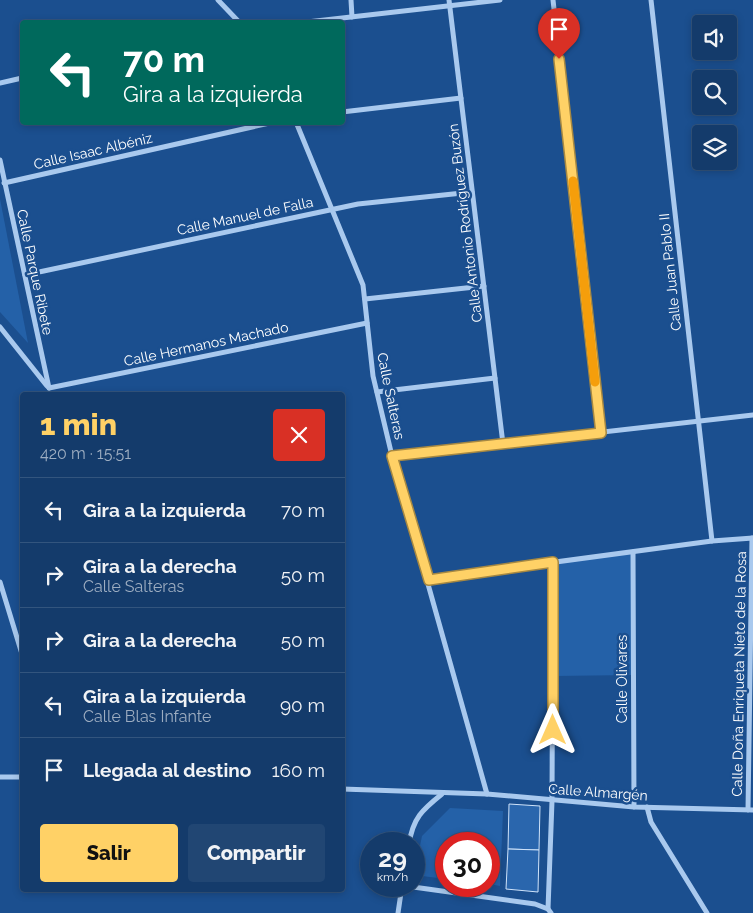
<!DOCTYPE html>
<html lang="es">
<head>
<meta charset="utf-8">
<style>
  :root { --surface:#143b6b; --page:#214673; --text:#f1f3f6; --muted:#9dadc1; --line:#33557e; --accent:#ffd166 }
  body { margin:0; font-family:Raleway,sans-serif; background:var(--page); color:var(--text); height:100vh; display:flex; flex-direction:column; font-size:19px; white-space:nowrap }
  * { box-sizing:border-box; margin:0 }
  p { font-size:16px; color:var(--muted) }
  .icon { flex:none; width:28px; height:28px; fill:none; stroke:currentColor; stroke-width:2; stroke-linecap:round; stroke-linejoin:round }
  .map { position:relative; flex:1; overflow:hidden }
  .side { position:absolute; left:20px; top:392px; width:325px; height:500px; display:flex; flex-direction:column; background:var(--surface); border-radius:5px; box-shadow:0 2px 8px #0003,0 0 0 1px var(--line) }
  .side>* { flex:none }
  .top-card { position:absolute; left:20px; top:20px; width:325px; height:105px; border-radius:5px; box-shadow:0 2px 8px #0003,0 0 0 1px var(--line); background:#00695c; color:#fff; overflow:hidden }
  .tools { position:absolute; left:692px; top:15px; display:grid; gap:10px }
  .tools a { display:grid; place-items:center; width:45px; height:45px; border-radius:5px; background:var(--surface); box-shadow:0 2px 8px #0003,0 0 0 1px var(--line); font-size:25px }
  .speed { position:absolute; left:360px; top:832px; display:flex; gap:10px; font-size:25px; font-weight:700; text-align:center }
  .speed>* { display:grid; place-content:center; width:65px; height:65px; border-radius:50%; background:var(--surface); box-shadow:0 2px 8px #0003,0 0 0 1px var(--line); line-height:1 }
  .speed small { font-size:12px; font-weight:400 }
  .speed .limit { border:8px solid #d22; background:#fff; color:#111 }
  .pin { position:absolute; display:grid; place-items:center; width:42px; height:42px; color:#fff; margin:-51px -21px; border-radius:50% 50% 50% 0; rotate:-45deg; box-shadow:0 0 5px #0007 }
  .pin .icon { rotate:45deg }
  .me { position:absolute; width:55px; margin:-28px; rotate:0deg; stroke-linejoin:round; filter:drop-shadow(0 0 4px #0008) }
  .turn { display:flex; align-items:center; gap:18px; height:105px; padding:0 20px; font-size:22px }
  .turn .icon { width:65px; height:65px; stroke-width:2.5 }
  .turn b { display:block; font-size:35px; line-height:42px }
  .round { display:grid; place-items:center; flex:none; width:52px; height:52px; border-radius:5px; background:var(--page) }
  .head { display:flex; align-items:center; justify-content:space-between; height:85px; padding:0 20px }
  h1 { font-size:30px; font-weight:800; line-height:38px; color:var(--accent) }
  .button { display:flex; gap:10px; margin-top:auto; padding:10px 20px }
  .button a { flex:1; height:58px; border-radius:5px; background:var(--accent); color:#111; font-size:20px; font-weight:800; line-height:58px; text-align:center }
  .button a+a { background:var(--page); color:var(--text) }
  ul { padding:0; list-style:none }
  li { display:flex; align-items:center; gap:15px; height:65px; padding:0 20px; border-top:1px solid var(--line) }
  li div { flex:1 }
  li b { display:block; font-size:19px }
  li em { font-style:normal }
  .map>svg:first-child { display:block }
  .green { fill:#2461a8 }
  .building { fill:#2a66ad; stroke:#cfe3fa }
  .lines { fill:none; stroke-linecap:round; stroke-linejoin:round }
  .minor { stroke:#a9c9ee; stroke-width:5 }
  .route-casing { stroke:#a68842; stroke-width:12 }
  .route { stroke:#ffd166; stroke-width:9 }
  .slow { stroke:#f59e0b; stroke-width:9 }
  .labels { text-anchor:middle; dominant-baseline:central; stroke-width:5; stroke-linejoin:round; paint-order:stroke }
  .street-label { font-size:14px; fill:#fff; stroke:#1b4f8f }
</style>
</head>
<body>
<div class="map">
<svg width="753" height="913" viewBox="0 0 753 913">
  <rect width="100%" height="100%" fill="#1b4f8f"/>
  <g class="green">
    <polygon points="0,199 28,343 0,312"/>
    <polygon points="633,552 634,675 553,676 553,562"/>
    <polygon points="450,808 503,811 500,886 489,884 489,844 446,844 446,879 414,875 422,836"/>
  </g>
  <g class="building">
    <polygon points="509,804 540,806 539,850 508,849"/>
    <polygon points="508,849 539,850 538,892 506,889"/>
  </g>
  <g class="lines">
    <g class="minor">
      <polyline points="218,0 239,22"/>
      <polyline points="351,0 352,17"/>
      <polyline points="449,0 503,444"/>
      <polyline points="553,0 601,433"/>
      <polyline points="651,0 712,541"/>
      <polyline points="307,22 500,0"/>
      <polyline points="0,83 22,78"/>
      <polyline points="342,112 461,98"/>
      <polyline points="296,122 363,285 373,376 392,456 487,794"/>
      <polyline points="0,160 49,388"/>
      <polyline points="4,183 274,122"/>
      <polyline points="25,275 358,204 472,192"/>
      <polyline points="365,299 484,286"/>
      <polyline points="0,327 47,386"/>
      <polyline points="49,388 367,323"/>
      <polyline points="377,392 495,378"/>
      <polyline points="392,456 753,415"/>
      <polyline points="633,552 634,807"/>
      <polyline points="429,579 712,541 753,538"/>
      <polyline points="0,582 22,654"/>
      <polyline points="0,777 22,777"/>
      <polyline points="342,789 487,794 634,807 753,810"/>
      <polyline points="647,807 651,822 707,913"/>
      <polyline points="748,810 752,538"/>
      <path d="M409,844c4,-26 13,-34 33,-50"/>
      <polyline points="406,886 535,904 548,909"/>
      <polyline points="398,913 402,886"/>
      <polyline points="551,913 548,909 552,801 553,562"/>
    </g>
  </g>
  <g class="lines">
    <defs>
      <polyline id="route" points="553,730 553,562 429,580 392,456 601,433 559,59"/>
    </defs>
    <use href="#route" class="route-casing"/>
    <use href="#route" class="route"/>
    <polyline class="slow" points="573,181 595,382"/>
  </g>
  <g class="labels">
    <g class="street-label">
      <text transform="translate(93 151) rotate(-13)">Calle Isaac Albéniz</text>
      <text transform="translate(245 216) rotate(-12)">Calle Manuel de Falla</text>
      <text transform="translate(465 223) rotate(-97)">Calle Antonio Rodríguez Buzón</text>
      <text transform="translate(35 272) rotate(78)">Calle Parque Ribete</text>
      <text transform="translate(670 272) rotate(-96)">Calle Juan Pablo II</text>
      <text transform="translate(206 344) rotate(-12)">Calle Hermanos Machado</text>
      <text transform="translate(391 396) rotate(78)">Calle Salteras</text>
      <text transform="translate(739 674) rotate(-89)">Calle Doña Enriqueta Nieto de la Rosa</text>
      <text transform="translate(622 679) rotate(-90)">Calle Olivares</text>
      <text transform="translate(598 792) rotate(4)">Calle Almargén</text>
    </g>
  </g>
</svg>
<div class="tools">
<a><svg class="icon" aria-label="sound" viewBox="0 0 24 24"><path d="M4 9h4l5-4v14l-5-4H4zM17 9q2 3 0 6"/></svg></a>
<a><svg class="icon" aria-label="search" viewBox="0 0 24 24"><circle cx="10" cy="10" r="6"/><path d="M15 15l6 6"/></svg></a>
<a><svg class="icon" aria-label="layers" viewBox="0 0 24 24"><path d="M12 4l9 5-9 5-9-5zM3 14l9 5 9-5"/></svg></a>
</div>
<div class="speed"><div>29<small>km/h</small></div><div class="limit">30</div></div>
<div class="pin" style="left:559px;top:59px;background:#d93025"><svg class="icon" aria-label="arrive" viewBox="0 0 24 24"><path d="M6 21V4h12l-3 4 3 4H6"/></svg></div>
<svg class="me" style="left:553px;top:730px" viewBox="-20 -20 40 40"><path d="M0-17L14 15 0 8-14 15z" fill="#ffd166" stroke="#fff" stroke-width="4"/></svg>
<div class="top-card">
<div class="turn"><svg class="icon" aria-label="left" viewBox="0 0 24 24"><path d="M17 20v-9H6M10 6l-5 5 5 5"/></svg><div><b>70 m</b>Gira a la izquierda</div></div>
</div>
<section class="side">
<div class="head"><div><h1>1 min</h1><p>420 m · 15:51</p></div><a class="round" style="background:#d93025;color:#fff"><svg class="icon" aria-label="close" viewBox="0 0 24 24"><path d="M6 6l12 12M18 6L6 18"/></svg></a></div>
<ul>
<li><svg class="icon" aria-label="left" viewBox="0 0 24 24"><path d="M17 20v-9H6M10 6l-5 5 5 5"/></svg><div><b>Gira a la izquierda</b></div><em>70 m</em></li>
<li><svg class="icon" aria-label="right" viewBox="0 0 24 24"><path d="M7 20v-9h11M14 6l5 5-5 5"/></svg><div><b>Gira a la derecha</b><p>Calle Salteras</p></div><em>50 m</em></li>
<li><svg class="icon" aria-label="right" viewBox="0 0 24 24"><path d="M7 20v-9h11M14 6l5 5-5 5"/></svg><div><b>Gira a la derecha</b></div><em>50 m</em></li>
<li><svg class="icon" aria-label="left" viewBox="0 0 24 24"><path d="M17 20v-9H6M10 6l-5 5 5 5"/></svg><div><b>Gira a la izquierda</b><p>Calle Blas Infante</p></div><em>90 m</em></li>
<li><svg class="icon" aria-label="arrive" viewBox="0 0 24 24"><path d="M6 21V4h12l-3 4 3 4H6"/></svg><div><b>Llegada al destino</b></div><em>160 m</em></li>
</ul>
<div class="button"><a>Salir</a><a>Compartir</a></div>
</section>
</div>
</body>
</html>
